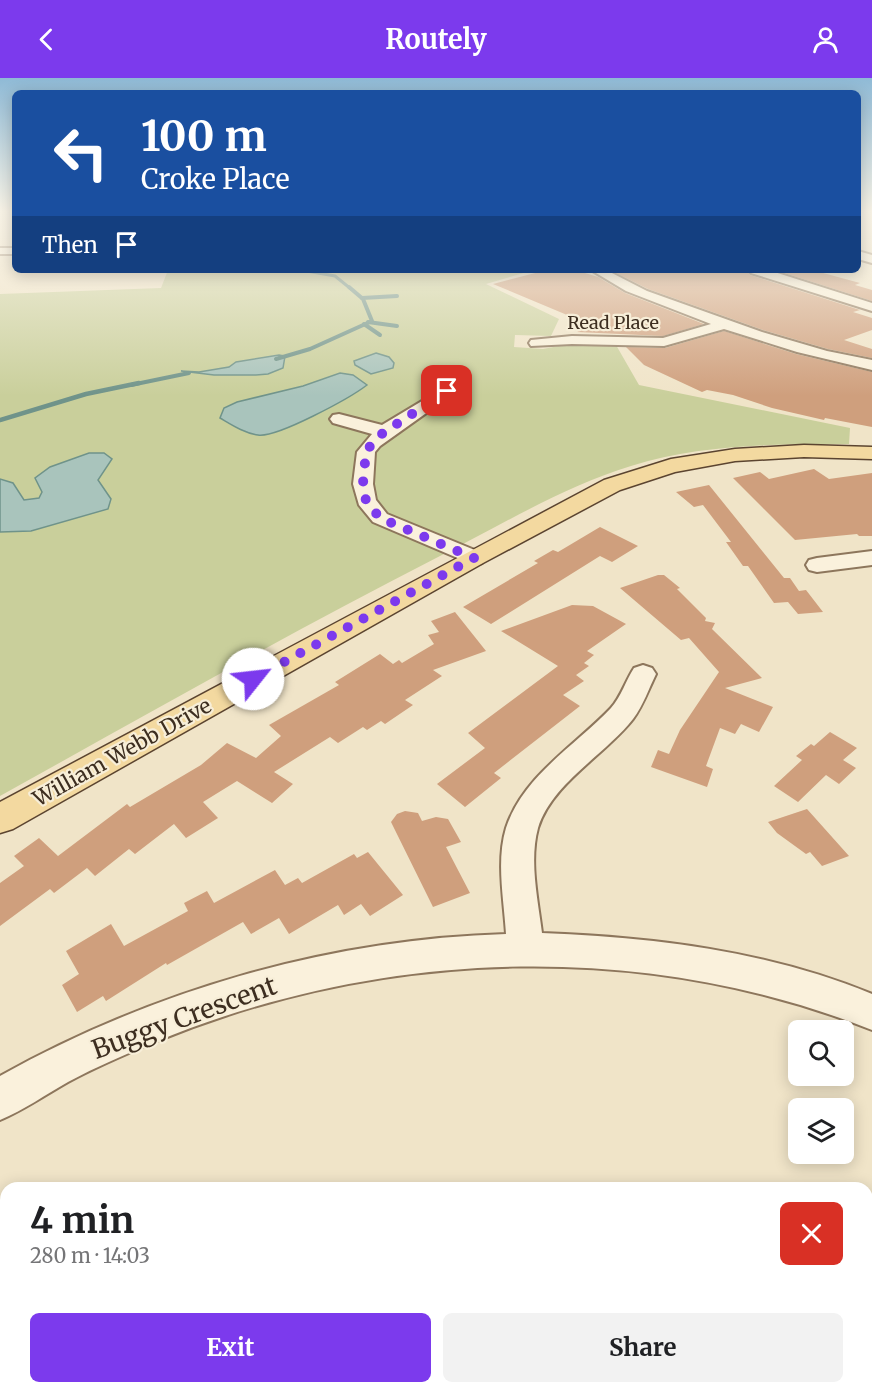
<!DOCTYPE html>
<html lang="en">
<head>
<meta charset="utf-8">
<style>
  :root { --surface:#fff; --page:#f2f2f2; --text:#202124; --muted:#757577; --accent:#7c3aed }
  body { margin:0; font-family:Merriweather,serif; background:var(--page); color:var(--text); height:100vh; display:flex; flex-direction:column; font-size:22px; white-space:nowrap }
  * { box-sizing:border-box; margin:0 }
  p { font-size:20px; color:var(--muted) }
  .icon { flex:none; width:33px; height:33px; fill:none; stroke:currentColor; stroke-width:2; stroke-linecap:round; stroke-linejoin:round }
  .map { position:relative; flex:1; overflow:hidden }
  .panel { position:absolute; left:0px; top:1104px; width:873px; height:212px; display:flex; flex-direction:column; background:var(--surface); border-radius:18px 18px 0 0; box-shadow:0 3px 15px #0003 }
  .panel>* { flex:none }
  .hud { position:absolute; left:12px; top:12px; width:849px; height:183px; border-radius:9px; box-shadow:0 3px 15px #0003; background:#1a4fa0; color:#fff; overflow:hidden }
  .fabs { position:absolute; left:788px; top:942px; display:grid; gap:12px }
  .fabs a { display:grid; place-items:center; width:66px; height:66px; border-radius:9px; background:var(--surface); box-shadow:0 3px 15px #0003; font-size:30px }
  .pin { position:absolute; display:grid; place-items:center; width:51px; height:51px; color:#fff; margin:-26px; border-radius:12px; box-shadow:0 3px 9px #0006 }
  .me { position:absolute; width:66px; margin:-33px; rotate:61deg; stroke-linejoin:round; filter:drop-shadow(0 0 4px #0008) }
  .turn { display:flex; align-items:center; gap:21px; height:126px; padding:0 30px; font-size:27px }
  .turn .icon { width:78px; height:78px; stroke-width:2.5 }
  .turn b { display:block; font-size:42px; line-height:51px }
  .then { display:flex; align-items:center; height:57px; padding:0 30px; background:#0003; gap:12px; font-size:22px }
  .round { display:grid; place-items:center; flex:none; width:63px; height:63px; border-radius:9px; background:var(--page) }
  .summary { display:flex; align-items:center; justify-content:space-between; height:102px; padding:0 30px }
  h1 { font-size:36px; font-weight:700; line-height:45px }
  .action { display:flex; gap:12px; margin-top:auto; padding:12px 30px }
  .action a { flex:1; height:69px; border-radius:9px; background:var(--accent); color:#fff; font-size:24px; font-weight:700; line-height:69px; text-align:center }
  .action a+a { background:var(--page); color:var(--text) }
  header { display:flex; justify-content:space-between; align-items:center; height:78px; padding:0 30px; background:var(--accent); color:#fff; font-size:27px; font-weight:700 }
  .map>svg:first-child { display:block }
  .green { fill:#c9cf9b }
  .water { fill:#a9c4bc; stroke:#6f938a; stroke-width:1.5 }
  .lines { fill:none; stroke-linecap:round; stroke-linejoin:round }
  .stream-far2 { stroke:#6f938a; stroke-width:3 }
  .stream-far1 { stroke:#6f938a; stroke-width:4 }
  .stream { stroke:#6f938a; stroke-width:4.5 }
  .building { fill:#cf9f7d }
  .minor-casing { stroke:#8d765c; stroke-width:4 }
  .major-casing { stroke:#5b4430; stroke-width:3 }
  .minor { fill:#faf1dc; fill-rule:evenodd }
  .major { fill:#f3d9a0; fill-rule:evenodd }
  .route { stroke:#7c3aed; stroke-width:10; stroke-dasharray:0 18 }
  .labels { text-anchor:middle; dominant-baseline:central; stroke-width:4.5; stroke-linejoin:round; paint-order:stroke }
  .far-street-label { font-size:18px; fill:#3d2e20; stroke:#f7eed8 }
  .street-label { font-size:21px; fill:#3d2e20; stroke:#f7eed8 }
  .near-street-label { font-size:26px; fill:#3d2e20; stroke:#f7eed8 }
</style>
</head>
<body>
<header><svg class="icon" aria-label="back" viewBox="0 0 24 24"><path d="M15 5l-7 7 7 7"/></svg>Routely<svg class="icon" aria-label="person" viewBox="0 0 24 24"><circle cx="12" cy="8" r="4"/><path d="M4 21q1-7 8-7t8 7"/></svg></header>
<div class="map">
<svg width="872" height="1315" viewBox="0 0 872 1315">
  <rect width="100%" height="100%" fill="#f0e4c8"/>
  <path class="green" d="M168,192h366l-48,14 73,35 -8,17 -36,-1 -1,12 29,2 26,-5 47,1 23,40 211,43 -1,16c-73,0 -148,0 -218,22 -66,20 -130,59 -191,90 -149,76 -294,159 -440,240v-502l161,-6z"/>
  <g class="water">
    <polygon points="376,275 389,279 394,285 393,290 371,296 355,287 354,283"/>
    <polygon points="279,277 285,278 283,290 268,296 256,297 214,297 181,293 199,294 229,289 236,284"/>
    <path d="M340,295l13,2 14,10c-17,13 -90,53 -109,50 -14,-2 -26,-10 -38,-17l4,-10 13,-6 66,-16z"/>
    <polygon points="89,375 104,375 112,381 98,402 111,421 108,431 31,453 0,454 0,401 13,405 24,422 39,420 42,414 35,400 50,389"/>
  </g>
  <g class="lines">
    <polyline class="stream-far2" points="301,192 335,198 351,211"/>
    <g class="stream-far1">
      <polyline points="362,220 397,218"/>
      <polyline points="368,244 397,248"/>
      <polyline points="364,246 380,257"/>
      <polyline points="276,281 310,271 372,243 363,221 349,209"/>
      <polyline points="131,307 189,295"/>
    </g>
    <polyline class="stream" points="0,342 86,316 139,305"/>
  </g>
  <g class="building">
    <polygon points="547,192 575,192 598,199 625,215 704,246 663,258 577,254 591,247 493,206"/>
    <polygon points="628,192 747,192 750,197 860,232 853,234 872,240 872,252 844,262 872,271 872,280 828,271 763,252 648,211 616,195"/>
    <polygon points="775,192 812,192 860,205 855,207 872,212 872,223"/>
    <polygon points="724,253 796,276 872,294 872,349 825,340 824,342 772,330 733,317 707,312 702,314 644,287 626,269 665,270"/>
    <polygon points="814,391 829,401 872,395 872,458 859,458 857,456 795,462 733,400 760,394 769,401"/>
    <polygon points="709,407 784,500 790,500 799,513 806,512 823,534 798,536 788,524 774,525 748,488 743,488 726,464 731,464 703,427 694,429 676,414"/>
    <polygon points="600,449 638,468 612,484 600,478 491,546 463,529 538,485 534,483 553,472 558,474"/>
    <polygon points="658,497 664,497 680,510 677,511 706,540 705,543 715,545 712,551 762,600 725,610 773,629 759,654 741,646 735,656 720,650 706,688 713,691 707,709 651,689 658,672 669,676 680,652 719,594 689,560 681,562 620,510"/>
    <polygon points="572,527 593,528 626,546 587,573 594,577 584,585 589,588 576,597 584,603 563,617 580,628 494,695 501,700 465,729 437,706 485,670 468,655 558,588 501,553"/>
    <polygon points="455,534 486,573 433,592 442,598 405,622 413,627 385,646 381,643 367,652 363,649 338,665 330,659 274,694 293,706 272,725 237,703 203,724 218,740 186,760 174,746 135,776 129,771 95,798 87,790 54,815 50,811 0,848 0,805 24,788 14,778 39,760 58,778 127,726 130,729 201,687 227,665 256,680 281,658 269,647 339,607 335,604 380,576 393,586 399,582 402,585 434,566 428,557 439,554 431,543"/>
    <polygon points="830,654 857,670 843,682 856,690 839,706 826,697 798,724 774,708 802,682 796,678 811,666 814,668"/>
    <polygon points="807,731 849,778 822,788 810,774 806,776 777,755 768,744"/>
    <polygon points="405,733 418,735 422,743 436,739 448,741 461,764 446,769 470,815 433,829 391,744 397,736"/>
    <polygon points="368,774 403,817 370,838 361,826 344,837 338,827 289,856 279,840 251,856 243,844 167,887 166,885 106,923 103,918 77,934 62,907 79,896 66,873 111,846 124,868 188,833 184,825 207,813 214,825 275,792 285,807 298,800 302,805 354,776 357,780"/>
  </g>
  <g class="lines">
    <defs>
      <g id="minor">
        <rect x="0" y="170" width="15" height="6"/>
        <polygon points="858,173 872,177 872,185 858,181"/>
        <polygon points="591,192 606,192 647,213 762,254 827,273 872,282 872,292 797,274 724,251 664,268 572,266 531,268 529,265 531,262 572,258 663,260 711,246 626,213"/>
        <polygon points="749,192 768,192 872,225 872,233 751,195"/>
        <polygon points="447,308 455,313 453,316 380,368 375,374 373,406 376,422 387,436 482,475 485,480 482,485 474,487 373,444 359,427 353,406 357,374 372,356 333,345 330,341 333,337 339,336 382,347"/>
        <polygon points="872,473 872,487 817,494 809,492 806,487 809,482 817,480"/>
        <path d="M643,587l9,3 4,6c-7,14 -13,32 -23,45 -27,35 -82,65 -95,109 -9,33 0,72 4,105 111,4 226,18 330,61v36c-229,-91 -490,-82 -717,12 -29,12 -59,25 -87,40 -23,13 -44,28 -68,38v-44c154,-86 330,-137 506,-142 -2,-34 -10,-73 0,-106 17,-52 69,-82 105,-120 10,-11 15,-28 23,-40z"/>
      </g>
      <polygon id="major" points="804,367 872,369 872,381 804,379 735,383 675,394 620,412 483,485 13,751 0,755 0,724 604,402 671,381 735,371"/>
    </defs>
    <use href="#minor" class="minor-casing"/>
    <use href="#major" class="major-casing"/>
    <use href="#minor" class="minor"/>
    <use href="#major" class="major"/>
  </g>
  <linearGradient id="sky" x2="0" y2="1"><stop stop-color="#8fbad6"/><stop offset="0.42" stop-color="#f8f3e6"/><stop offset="1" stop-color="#f8f3e6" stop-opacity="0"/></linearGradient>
  <rect width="872" height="318" fill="url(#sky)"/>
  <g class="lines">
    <polyline class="route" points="253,601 474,480 380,440 366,423 363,405 366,374 373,364 383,355 447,313"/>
  </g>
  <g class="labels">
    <g class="far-street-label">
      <text x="613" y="244">Read Place</text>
    </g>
    <g class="street-label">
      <text transform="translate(122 674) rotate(-29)">William Webb Drive</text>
    </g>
    <g class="near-street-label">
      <text transform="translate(184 939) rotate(-20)">Buggy Crescent</text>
    </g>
  </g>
</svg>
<div class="fabs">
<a><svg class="icon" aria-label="search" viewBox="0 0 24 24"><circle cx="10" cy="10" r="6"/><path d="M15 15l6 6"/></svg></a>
<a><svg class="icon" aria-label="layers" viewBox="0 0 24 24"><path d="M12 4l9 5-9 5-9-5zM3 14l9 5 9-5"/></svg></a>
</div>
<div class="pin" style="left:447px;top:313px;background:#d93025"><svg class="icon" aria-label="arrive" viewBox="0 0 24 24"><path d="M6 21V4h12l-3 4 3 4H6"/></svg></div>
<svg class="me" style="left:253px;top:601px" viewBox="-20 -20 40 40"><circle r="19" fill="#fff"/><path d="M0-13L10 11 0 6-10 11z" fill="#7c3aed"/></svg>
<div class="hud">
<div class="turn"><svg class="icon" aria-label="left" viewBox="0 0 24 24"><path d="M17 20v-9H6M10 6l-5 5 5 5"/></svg><div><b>100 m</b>Croke Place</div></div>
<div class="then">Then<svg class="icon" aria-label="arrive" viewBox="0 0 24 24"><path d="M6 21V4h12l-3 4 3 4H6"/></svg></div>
</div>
<section class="panel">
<div class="summary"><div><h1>4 min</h1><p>280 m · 14:03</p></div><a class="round" style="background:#d93025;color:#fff"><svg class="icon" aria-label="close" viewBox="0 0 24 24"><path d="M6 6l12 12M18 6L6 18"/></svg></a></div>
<div class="action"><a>Exit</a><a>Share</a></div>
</section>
</div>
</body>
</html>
